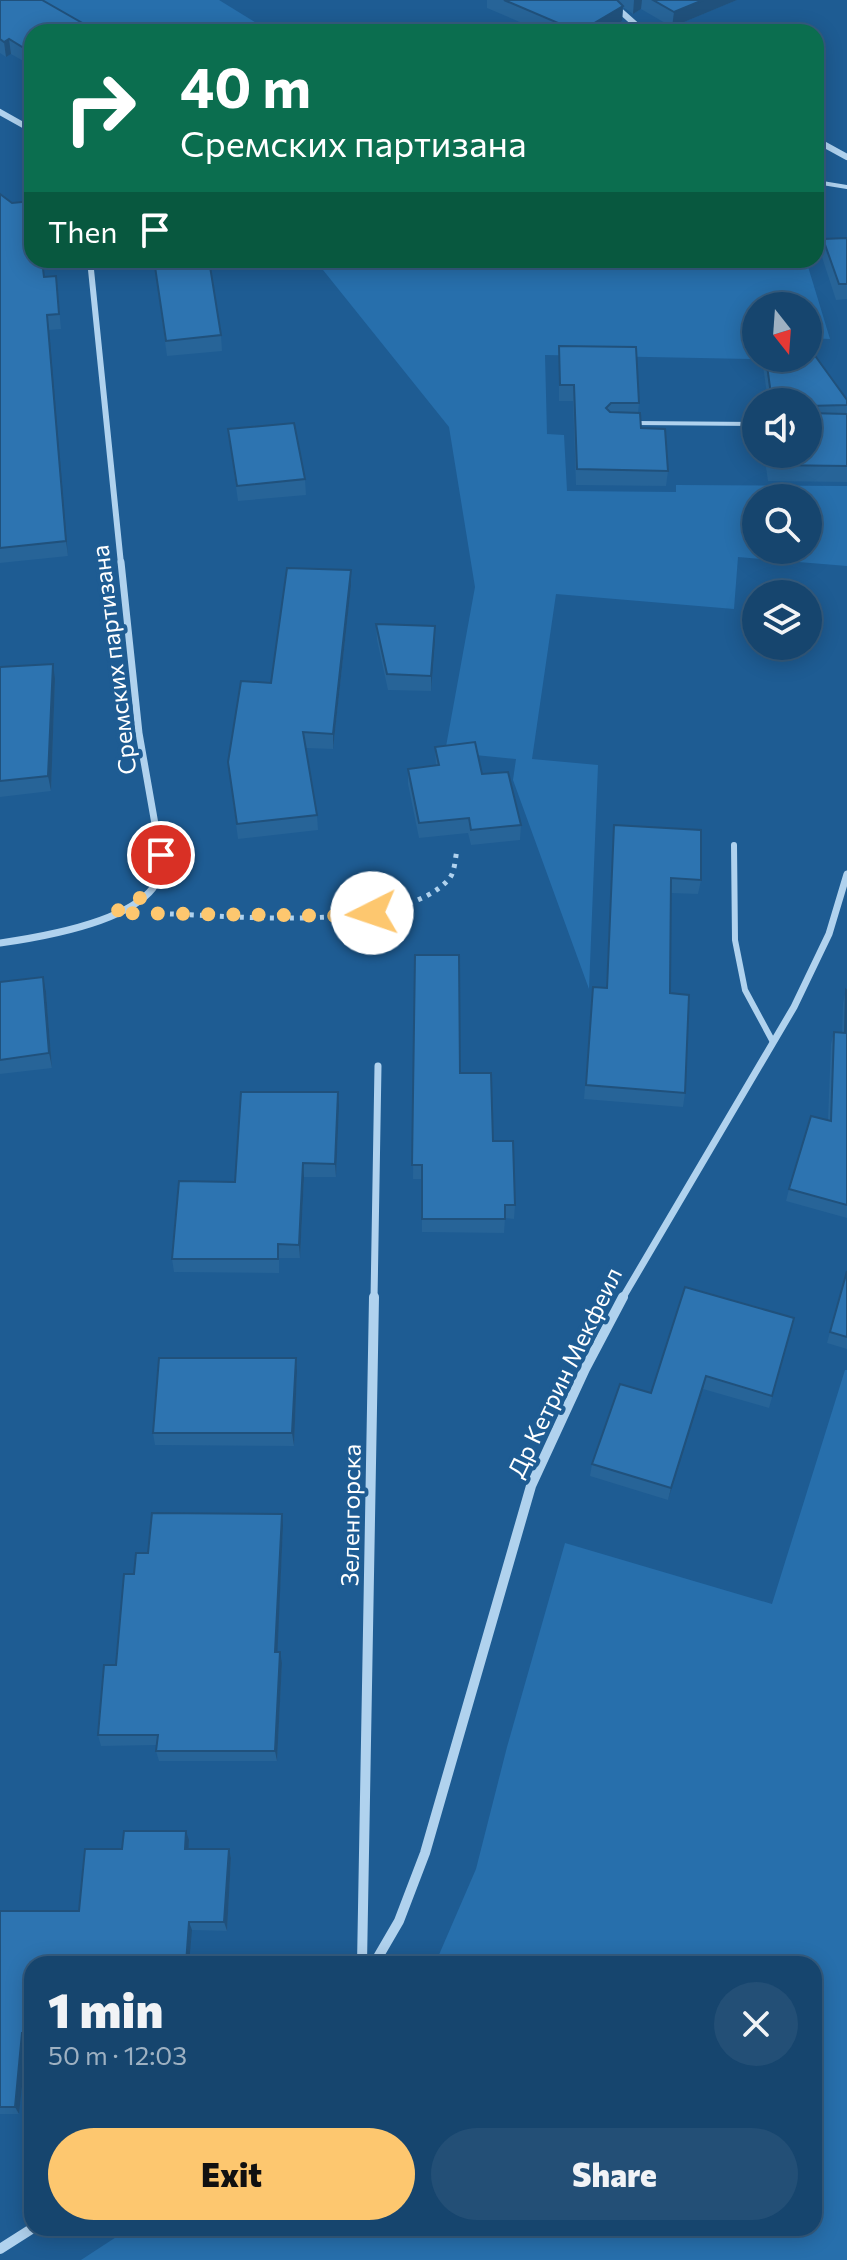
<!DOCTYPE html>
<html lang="en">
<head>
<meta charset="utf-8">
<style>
  :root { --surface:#16456e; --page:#234f76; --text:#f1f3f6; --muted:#9eb1c2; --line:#355d81; --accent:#fdc76f }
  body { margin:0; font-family:Commissioner,sans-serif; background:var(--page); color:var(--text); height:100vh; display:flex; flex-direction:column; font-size:30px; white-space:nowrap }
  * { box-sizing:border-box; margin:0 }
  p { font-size:26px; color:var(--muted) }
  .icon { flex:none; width:44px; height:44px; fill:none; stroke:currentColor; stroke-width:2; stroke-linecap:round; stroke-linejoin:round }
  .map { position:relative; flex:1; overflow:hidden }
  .drawer { position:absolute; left:24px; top:1956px; width:798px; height:280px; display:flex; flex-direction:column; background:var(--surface); border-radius:24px; box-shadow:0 4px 20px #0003,0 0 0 2px var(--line) }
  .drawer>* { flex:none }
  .top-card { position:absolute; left:24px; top:24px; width:800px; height:244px; border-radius:24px; box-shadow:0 4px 20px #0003,0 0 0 2px var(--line); background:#0b6e4f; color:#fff; overflow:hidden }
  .needle { width:52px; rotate:163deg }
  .buttons { position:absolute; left:742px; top:292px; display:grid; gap:16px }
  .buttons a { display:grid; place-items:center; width:80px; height:80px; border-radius:50%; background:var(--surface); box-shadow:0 4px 20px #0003,0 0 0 2px var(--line); font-size:40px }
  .pin { position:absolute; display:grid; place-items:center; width:68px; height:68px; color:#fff; margin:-34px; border:4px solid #fff; border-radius:50%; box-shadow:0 2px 8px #0007 }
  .me { position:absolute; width:88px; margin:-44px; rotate:266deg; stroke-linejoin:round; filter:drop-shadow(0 0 6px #0008) }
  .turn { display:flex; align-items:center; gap:28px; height:168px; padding:0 24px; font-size:36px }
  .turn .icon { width:104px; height:104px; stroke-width:2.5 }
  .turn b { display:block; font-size:56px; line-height:68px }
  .then { display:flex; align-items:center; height:76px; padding:0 24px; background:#0003; gap:16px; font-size:30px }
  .round { display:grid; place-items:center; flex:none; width:84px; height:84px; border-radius:42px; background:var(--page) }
  .summary { display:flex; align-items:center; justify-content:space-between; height:136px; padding:0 24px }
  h1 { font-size:48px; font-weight:800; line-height:60px }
  .cta { display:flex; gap:16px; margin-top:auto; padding:16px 24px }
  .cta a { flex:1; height:92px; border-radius:48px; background:var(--accent); color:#111; font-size:32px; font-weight:800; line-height:92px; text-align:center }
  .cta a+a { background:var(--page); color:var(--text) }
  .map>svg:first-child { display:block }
  .green { fill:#276fac; fill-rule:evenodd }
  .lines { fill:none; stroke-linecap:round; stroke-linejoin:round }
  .path { stroke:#b0d2ee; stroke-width:5; stroke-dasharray:4 6; stroke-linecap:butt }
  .lane-far1 { stroke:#b0d2ee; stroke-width:4 }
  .lane { stroke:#b0d2ee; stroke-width:6 }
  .street-far2 { stroke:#b0d2ee; stroke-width:6 }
  .street-far1 { stroke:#b0d2ee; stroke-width:7 }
  .street { stroke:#b0d2ee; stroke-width:10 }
  .wall { fill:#276498 }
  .shaded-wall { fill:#20517c }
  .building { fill:#2d74b1; stroke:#20517c; stroke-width:2 }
  .route { stroke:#fdc76f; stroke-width:14; stroke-dasharray:0 25.2 }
  .labels { text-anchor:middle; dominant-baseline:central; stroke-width:8; stroke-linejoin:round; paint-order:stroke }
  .street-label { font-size:24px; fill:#fff; stroke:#1e5c93 }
</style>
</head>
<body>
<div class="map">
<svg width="847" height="2260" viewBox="0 0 847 2260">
  <rect width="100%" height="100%" fill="#1e5c93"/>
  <g class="green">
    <polygon points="27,0 219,0 271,32 85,32"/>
    <path d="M315,260h491l24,79 -22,-1v-32h-52v30l-6,1 1,22 -206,-4 2,79 17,1 3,56 109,1v-7l171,1v80l-109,-9 -4,52 -178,-15 -24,165 66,6 -9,224 -76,-209 3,-21 -71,-7 30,-165 -26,-160zM756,498h52v52h-52z"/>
    <polygon points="845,1370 847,1370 847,2260 81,2260 130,2228 814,2228 814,1964 435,1964 476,1869 507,1747 565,1543 772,1604"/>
  </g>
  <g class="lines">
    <path class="path" d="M170,914c68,2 231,19 279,-35 6,-7 6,-20 8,-29"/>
    <g class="lane-far1">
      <polyline points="816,182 847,187"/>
      <polyline points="636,423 756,424"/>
    </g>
    <polyline class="lane" points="734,845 735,940 745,990 773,1042"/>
    <g class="street-far2">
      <polyline points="608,0 644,32"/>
      <polyline points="0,112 32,130"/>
      <polyline points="816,140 847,157"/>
      <polyline points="90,260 121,564"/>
    </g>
    <g class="street-far1">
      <path d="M0,943c42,-6 126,-20 153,-55 5,-7 7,-16 9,-24l-23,-131 -18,-171"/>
      <polyline points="374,1299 378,1066"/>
      <polyline points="622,1299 794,1007 829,934 847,874"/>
    </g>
    <g class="street">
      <polyline points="362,1964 374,1297"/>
      <polyline points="374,1964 399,1921 425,1853 531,1486 585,1369 623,1297"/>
      <polyline points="0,2249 33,2228"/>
    </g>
  </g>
  <g class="wall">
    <polygon points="0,0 32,32 32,66 11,54 6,57 0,53"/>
    <polygon points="487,0 737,0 672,27 641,9 633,14 623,7 622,21 604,32 543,32 487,8"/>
    <polygon points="0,194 45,277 56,276 61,329 49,330 68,556 0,563"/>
    <polygon points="847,238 847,299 836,300 821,254 823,239"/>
    <polygon points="154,260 221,335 222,351 167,356"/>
    <polygon points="559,346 639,403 638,413 641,428 668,471 666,486 576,485 573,401 559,401"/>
    <polygon points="762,358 808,358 847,400 847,482 768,481 764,454 808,454 808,402 768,402"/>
    <polygon points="228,429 305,479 306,495 238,501"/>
    <polygon points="351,586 333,749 306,748 317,815 318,830 238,839 228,762 271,683"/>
    <polygon points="376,624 435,641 431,691 388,690 377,640"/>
    <polygon points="0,667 55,679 51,791 0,797"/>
    <polygon points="435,747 482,774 521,825 520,840 471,845 468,833 419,838 408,784 408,769 436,766"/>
    <polygon points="614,825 701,880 698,894 671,893 670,993 685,1093 683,1107 584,1099 593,987 606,988"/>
    <polygon points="415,955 460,1073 493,1141 515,1205 514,1219 505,1218 504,1233 422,1232 422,1179 413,1179"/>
    <polygon points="0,982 46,992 52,1068 0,1074"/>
    <polygon points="846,990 847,991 847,1218 786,1201 789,1189 828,1120 831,1044 834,1032 842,1033 843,1003"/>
    <polygon points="339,1106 336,1177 304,1177 300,1258 279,1258 279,1273 174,1272 172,1259 235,1182"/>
    <polygon points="847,1270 847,1349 827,1343"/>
    <polygon points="794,1318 769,1408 703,1389 668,1500 590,1476 592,1464 651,1393"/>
    <polygon points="296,1358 297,1371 294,1446 155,1445 153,1433"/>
    <polygon points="283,1526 277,1652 282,1663 277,1761 159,1761 156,1751 157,1745 101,1746 98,1735 148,1553"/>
    <polygon points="189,1840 188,1849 229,1849 231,1858 227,1931 192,1930 32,1964 32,2041 27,2041 19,2114 0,2114 0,1911 79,1911 122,1849"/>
  </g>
  <g class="shaded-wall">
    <polygon points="634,0 642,0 641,9 633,14"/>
    <polygon points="703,0 737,0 672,27 674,12"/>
    <polygon points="623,6 622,21 604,32 581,32"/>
    <polygon points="9,39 11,54 6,57 4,42"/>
    <polygon points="47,315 49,330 68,556 66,541"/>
    <polygon points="351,570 351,586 333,749 333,734"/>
    <polygon points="435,626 435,641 431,691 431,676"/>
    <polygon points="53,664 55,679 51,791 48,776"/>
    <polygon points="43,977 46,992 52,1068 49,1053"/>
    <polygon points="338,1092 339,1106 336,1177 335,1164"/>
    <polygon points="303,1163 304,1177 300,1258 299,1245"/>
    <polygon points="296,1358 297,1371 294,1446 292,1433"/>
    <polygon points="706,1376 703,1389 668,1500 671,1488"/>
    <polygon points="282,1514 283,1526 277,1663 275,1652"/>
    <polygon points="280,1652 282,1663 277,1761 275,1751"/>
    <polygon points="186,1831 189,1840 188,1858 185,1849"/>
    <polygon points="229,1849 231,1858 227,1931 224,1922"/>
    <polygon points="189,1922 192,1930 189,1964 186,1964"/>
    <polygon points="22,2033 27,2041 19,2114 15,2107"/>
  </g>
  <g class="building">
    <polygon points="0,0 42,0 98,32 32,32 32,53 9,39 4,42 0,39"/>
    <polygon points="504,0 617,0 623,6 579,32"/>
    <polygon points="653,0 703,0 674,12"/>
    <polygon points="0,194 12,203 32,201 32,260 42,260 44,277 56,276 59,314 47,315 66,541 0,548"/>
    <polygon points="847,238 847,284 839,284 823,239"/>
    <polygon points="154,260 209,260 221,335 166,341"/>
    <polygon points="559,346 636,347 639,403 611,403 606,408 610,412 640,413 641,428 665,429 668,471 577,469 574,385 560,385"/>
    <polygon points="808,346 847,400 847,405 808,406 808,402 772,402 766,358 808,358"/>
    <polygon points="808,413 847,414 847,466 770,465 768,454 808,454"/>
    <polygon points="294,423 305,479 237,486 228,429"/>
    <polygon points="287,568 351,570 333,734 303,732 317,815 237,824 228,762 241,681 271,683"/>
    <polygon points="376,624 435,626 431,676 387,674"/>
    <polygon points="53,664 48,776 0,781 0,667"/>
    <polygon points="475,742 482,774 508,772 521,825 471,830 469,818 419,823 408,769 439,765 435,747"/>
    <polygon points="614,825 701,830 701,880 671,878 670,993 689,995 685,1093 586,1085 593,987 607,988"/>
    <polygon points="415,955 459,955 460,1073 491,1073 493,1141 513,1141 515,1205 505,1205 505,1219 422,1219 422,1165 412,1165"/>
    <polygon points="43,977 49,1053 0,1060 0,982"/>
    <polygon points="846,990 847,991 847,1205 789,1189 811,1116 831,1121 834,1032 845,1033"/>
    <polygon points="241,1092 338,1092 335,1164 303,1163 299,1245 278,1244 278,1259 172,1259 179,1181 235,1182"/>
    <polygon points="847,1271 847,1337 830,1332"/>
    <polygon points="685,1287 794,1318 772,1396 706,1376 671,1488 592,1464 620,1384 651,1393"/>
    <polygon points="159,1358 296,1358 292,1433 153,1433"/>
    <polygon points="152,1513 282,1514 275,1652 280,1652 275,1751 156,1751 158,1735 98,1735 104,1665 116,1665 124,1574 134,1574 136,1553 148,1553"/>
    <polygon points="124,1831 186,1831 185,1849 229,1849 224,1922 189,1922 186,1964 32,1964 32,2033 22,2033 15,2107 0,2107 0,1911 79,1911 85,1849 122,1849"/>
  </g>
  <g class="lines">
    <path class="route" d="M161,855c2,34 -21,44 -48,58l242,3 17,-3"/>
  </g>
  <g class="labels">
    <g class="street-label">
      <text transform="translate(113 660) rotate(-97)">Сремских партизана</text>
      <text transform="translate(564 1372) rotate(-64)">Др Кетрин Мекфеил</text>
      <text transform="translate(350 1515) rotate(-89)">Зеленгорска</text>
    </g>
  </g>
</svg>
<div class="buttons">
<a><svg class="needle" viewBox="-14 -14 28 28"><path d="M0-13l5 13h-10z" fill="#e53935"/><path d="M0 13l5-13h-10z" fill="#9eb1c2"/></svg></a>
<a><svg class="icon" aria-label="sound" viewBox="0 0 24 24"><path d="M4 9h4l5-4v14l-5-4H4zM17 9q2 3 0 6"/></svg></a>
<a><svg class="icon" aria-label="search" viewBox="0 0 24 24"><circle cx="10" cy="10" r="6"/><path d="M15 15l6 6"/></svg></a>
<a><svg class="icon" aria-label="layers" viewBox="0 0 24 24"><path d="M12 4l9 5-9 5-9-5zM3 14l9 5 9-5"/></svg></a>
</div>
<div class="pin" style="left:161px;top:855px;background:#d93025"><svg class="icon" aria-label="arrive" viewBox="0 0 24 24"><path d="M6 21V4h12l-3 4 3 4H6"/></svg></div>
<svg class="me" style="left:372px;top:913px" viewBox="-20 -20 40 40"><circle r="19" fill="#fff"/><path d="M0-13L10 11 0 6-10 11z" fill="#fdc76f"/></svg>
<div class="top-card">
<div class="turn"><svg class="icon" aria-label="right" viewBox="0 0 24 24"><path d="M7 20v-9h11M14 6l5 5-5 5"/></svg><div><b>40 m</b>Сремских партизана</div></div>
<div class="then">Then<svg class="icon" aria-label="arrive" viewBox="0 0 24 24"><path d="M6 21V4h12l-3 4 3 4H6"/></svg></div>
</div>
<section class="drawer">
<div class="summary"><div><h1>1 min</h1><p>50 m · 12:03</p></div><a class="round"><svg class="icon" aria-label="close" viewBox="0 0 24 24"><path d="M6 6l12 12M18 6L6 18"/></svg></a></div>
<div class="cta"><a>Exit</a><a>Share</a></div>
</section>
</div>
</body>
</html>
